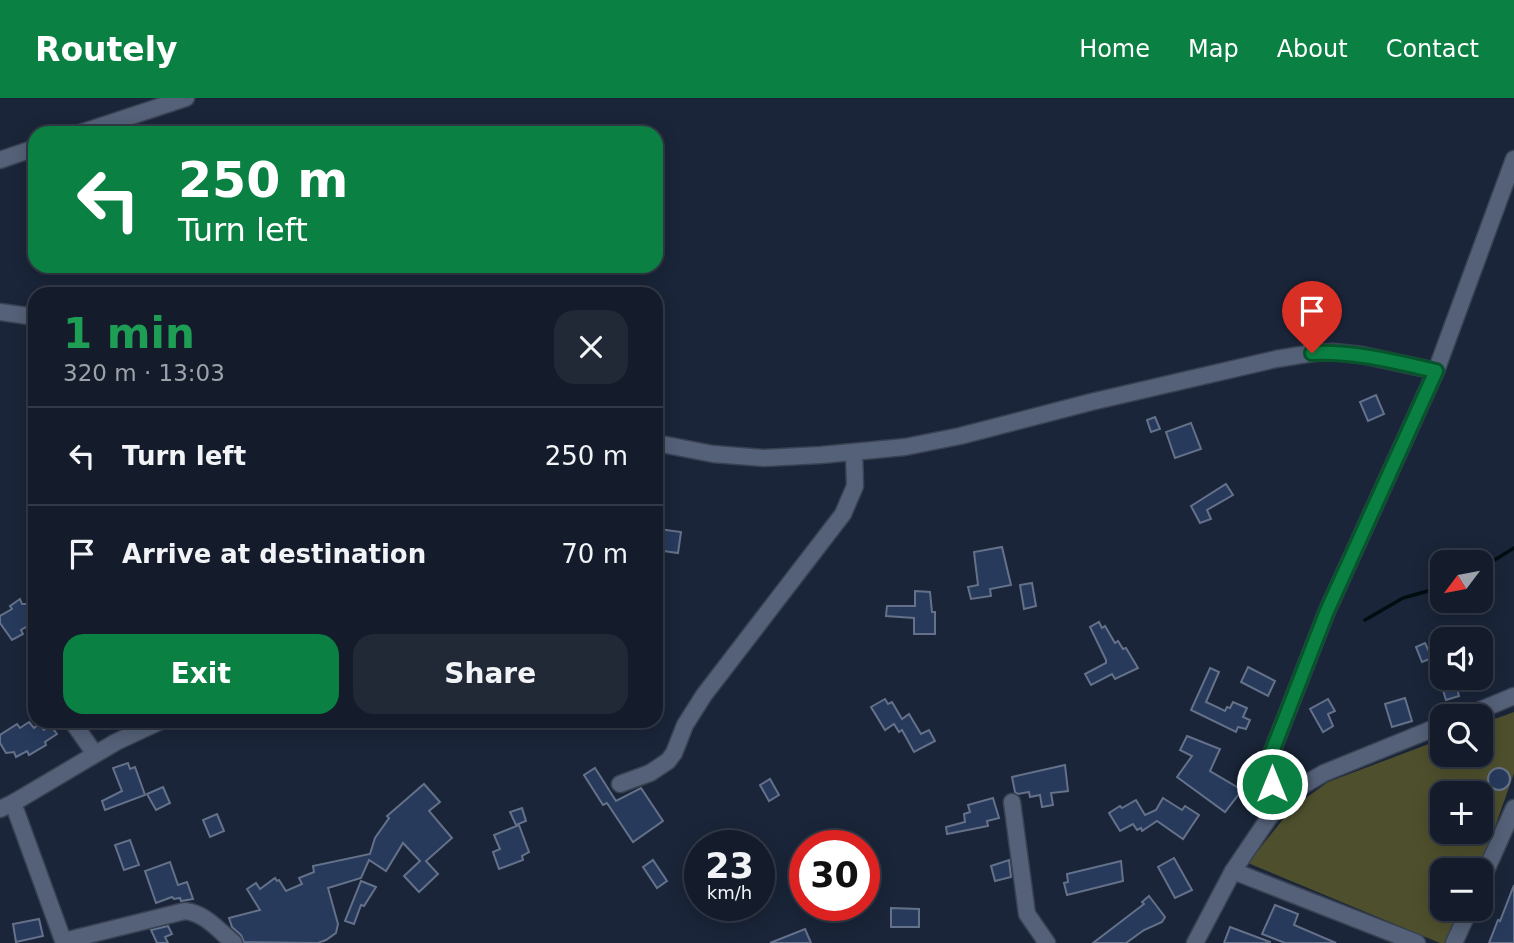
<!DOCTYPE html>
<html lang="en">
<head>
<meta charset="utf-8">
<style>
  :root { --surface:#141c2b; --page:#212937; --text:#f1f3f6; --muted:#9da1a9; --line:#333a47; --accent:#0b8043 }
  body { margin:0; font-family:"DejaVu Sans",sans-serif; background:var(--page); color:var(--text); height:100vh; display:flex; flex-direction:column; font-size:26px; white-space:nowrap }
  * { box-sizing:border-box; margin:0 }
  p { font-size:23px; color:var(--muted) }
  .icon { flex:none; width:38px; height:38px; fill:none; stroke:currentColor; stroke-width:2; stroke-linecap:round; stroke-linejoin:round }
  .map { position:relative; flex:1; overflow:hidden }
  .details { position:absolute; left:28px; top:189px; width:635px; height:441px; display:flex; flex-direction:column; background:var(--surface); border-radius:21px; box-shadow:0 4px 18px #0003,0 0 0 2px var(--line) }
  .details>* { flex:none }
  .top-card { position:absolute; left:28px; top:28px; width:635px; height:147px; border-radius:21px; box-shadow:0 4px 18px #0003,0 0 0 2px var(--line); background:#0b8043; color:#fff; overflow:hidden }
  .needle { width:46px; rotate:238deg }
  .tools { position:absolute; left:1430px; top:452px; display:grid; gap:14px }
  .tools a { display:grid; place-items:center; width:63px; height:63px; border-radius:14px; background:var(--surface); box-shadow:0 4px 18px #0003,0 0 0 2px var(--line); font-size:35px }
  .speed { position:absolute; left:684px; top:732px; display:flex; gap:14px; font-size:35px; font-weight:700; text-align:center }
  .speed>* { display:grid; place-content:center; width:91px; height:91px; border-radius:50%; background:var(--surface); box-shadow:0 4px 18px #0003,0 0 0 2px var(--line); line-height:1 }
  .speed small { font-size:18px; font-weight:400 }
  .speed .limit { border:10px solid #d22; background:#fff; color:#111 }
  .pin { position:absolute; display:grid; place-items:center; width:60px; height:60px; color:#fff; margin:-72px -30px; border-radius:50% 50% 50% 0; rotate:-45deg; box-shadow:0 0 7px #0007 }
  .pin .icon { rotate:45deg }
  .me { position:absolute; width:77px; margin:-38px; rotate:0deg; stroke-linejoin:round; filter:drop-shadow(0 0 5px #0008) }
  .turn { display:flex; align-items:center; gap:24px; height:147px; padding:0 35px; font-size:32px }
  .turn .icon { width:91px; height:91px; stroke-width:2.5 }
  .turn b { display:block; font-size:49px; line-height:60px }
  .round { display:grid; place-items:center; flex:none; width:74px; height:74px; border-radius:21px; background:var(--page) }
  .head { display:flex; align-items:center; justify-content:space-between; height:119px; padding:0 35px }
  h1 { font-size:42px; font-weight:600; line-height:52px; color:#1e9e55 }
  .action { display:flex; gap:14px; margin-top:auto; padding:14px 35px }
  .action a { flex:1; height:80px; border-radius:21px; background:var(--accent); color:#fff; font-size:28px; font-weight:600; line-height:80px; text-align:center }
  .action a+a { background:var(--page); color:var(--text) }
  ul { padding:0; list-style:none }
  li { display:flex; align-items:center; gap:21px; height:98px; padding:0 35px; border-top:2px solid var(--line) }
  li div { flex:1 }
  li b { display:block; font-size:26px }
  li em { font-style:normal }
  header { display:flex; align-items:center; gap:42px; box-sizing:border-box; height:98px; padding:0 35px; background:var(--accent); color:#fff }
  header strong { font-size:33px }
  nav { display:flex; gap:38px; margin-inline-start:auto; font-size:24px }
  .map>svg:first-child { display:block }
  .green { fill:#4e502d; fill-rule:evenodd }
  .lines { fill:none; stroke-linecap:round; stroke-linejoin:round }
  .stream { stroke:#000d11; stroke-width:3.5 }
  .building { fill:#273a5c; stroke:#647189; stroke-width:2 }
  .minor-casing { stroke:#394253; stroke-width:19 }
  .minor { stroke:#546178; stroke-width:16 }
  .route-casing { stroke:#07532c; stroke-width:18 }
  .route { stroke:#0b8043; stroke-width:12 }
</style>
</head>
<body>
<header>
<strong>Routely</strong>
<nav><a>Home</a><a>Map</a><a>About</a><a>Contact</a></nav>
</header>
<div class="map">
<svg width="1514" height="845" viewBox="0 0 1514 845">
  <rect width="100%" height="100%" fill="#1a2539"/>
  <path class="green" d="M1514,614v61l-34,97h-38v38h24l-13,35h-13l-192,-80 44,-55 36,-26 114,-43v15h38l1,-30zM1442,695h38v38h-38z"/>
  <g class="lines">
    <g class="stream">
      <polyline points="1480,471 1514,450"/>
      <polyline points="1365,522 1403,500 1442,489"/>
    </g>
  </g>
  <g class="building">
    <polygon points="1376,297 1384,316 1368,323 1360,304"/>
    <polygon points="1155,319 1160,331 1151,334 1147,322"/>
    <polygon points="1191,325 1201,351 1175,360 1166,334"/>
    <polygon points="1226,386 1233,397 1207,412 1211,421 1200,425 1191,408"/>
    <polygon points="659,431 681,434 678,455 656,452"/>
    <polygon points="1002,449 1011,487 990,491 991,498 971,501 968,489 978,487 974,454"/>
    <polygon points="1032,485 1036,508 1024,511 1020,487"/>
    <polygon points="915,493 930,494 932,514 935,514 935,536 914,536 914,520 886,518 887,508 915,508"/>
    <polygon points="20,501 22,506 26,506 35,501 35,524 21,532 23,536 12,542 0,525 0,518 12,511 10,508"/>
    <polygon points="1099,524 1102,530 1105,528 1115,545 1118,543 1123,551 1126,550 1138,570 1115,581 1112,576 1091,587 1085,576 1106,565 1106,562 1090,529"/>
    <polygon points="1425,545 1432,560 1422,564 1416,549"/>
    <polygon points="1248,569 1275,583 1268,598 1241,584"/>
    <polygon points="1210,570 1219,574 1206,604 1225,613 1227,609 1230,610 1233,604 1247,610 1243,619 1250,622 1246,631 1238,629 1236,634 1191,612"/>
    <polygon points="1448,579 1454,579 1459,598 1446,602 1440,582"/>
    <polygon points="1405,600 1412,623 1392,629 1385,606"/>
    <polygon points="885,601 888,606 892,604 902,621 909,616 921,636 929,632 935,643 914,654 902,632 899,634 894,626 885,632 871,609"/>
    <polygon points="1328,601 1335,613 1328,616 1333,628 1323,634 1310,611"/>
    <polygon points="29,624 34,630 39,626 44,632 51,628 57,636 45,644 46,647 29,657 27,653 16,659 14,654 6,655 0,645 0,637 17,626 20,630"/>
    <polygon points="1187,638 1220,651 1210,673 1242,692 1225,714 1177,679 1192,658 1180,652"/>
    <polygon points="128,665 130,671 135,669 145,697 105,712 102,703 122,693 113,670"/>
    <polygon points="1065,667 1068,693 1051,695 1053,707 1042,709 1040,697 1030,699 1029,694 1018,696 1015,694 1012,679"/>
    <circle cx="1499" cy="681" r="11"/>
    <polygon points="595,670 616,703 641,690 663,723 633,744 607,705 603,707 584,677"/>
    <polygon points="770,681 779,697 769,703 760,687"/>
    <polygon points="424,686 440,704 429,713 452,740 426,763 438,776 419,794 404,778 420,763 403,745 386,773 369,762 361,780 328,790 338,826 336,835 326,842 318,845 244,844 241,837 232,829 229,820 260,812 247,791 256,785 260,791 275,780 277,783 279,782 286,793 302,786 299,780 314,774 313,768 370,756 375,740 389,720 387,718"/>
    <polygon points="163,689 170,705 156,712 147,696"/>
    <polygon points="993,700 999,720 987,723 988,728 947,736 946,729 965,724 964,716 970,714 968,707"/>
    <polygon points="1163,700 1182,712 1185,708 1199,717 1183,741 1157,723 1142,733 1141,730 1137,732 1133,726 1120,733 1109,715 1120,708 1122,710 1136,702 1145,717 1156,712"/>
    <polygon points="522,710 526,723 516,727 510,714"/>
    <polygon points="217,716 224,733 210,739 203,722"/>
    <polygon points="519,727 529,754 522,758 523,762 499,771 493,754 500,751 494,737"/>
    <polygon points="130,742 139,767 124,772 115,747"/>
    <polygon points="1174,760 1192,792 1175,800 1158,769"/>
    <polygon points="653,762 667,783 657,790 643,769"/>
    <polygon points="1009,762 1011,779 995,783 991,768"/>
    <polygon points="1121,763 1123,783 1067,797 1064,785 1068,784 1067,776"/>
    <polygon points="170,764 178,787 187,784 193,801 181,803 180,800 174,801 172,799 156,805 145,773"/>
    <polygon points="361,783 376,789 364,808 361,807 354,826 345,823"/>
    <polygon points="1514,787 1514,845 1489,845 1498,822 1500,823"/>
    <polygon points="1149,798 1165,819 1162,824 1144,832 1126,845 1093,845 1144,806 1142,804"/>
    <polygon points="1275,807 1298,816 1294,827 1336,845 1285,845 1262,836"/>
    <polygon points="891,810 919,811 919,829 891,829"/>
    <polygon points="39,821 43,838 16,844 13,826"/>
    <polygon points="168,828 172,836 165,839 168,845 157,845 151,832"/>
    <polygon points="1230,829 1270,844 1270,845 1224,845"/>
    <polygon points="805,831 811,845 770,845"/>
  </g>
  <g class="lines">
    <defs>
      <g id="minor">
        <polyline points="80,35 186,0"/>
        <polyline points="0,62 35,50"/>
        <polyline points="0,214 35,219"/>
        <polyline points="656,345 713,356 764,360 821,357 905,349 960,338 1091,304 1276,261 1313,255 1333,254 1362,257 1436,273"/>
        <polyline points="1466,618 1514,598"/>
        <polyline points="72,623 95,656"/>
        <polyline points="620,686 650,675 668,663 674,655 685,627 704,597 843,416 855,388 854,354"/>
        <polyline points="1283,699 1272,686 1268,664 1327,513 1436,273 1514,61"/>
        <polyline points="1012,704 1027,816 1047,845"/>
        <polyline points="13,705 64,845"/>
        <polyline points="0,711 13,705 116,644 161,623"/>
        <polyline points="1233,773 1417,845"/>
        <polyline points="1480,786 1514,710"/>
        <path d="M64,843l121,-30c20,2 34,20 49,32"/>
        <polyline points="1195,845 1233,773 1283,699 1324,675 1442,627"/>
        <polyline points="1454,845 1470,810"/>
      </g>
    </defs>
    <use href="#minor" class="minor-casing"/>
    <use href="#minor" class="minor"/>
  </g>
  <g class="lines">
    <defs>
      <path id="route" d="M1272,686l-4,-22 59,-151 109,-240c-41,-9 -81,-20 -124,-18"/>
    </defs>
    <use href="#route" class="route-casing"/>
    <use href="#route" class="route"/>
  </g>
</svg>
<div class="tools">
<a><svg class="needle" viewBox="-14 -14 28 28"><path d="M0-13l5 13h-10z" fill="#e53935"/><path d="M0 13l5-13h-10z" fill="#9da1a9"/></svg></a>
<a><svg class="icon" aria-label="sound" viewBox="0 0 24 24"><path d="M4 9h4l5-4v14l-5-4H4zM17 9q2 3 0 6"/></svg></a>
<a><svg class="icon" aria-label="search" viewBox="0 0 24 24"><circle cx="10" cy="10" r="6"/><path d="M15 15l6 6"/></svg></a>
<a>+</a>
<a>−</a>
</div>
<div class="speed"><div>23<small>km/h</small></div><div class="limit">30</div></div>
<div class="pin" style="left:1312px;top:255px;background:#d93025"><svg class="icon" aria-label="arrive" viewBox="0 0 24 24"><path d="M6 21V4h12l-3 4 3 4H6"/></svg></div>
<svg class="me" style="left:1272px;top:686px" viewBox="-20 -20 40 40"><circle r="17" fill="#0b8043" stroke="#fff" stroke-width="3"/><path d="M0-11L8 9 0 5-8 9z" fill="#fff"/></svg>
<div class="top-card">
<div class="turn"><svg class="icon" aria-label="left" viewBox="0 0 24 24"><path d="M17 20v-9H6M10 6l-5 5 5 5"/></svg><div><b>250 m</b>Turn left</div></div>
</div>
<section class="details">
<div class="head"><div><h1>1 min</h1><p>320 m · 13:03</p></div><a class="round"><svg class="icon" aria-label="close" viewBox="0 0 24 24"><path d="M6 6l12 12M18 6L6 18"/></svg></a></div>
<ul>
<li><svg class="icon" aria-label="left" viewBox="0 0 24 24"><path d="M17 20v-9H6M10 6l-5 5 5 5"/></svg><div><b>Turn left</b></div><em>250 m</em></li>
<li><svg class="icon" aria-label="arrive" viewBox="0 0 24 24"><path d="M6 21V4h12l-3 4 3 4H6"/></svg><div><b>Arrive at destination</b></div><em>70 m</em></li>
</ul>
<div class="action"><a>Exit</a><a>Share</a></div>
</section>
</div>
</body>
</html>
